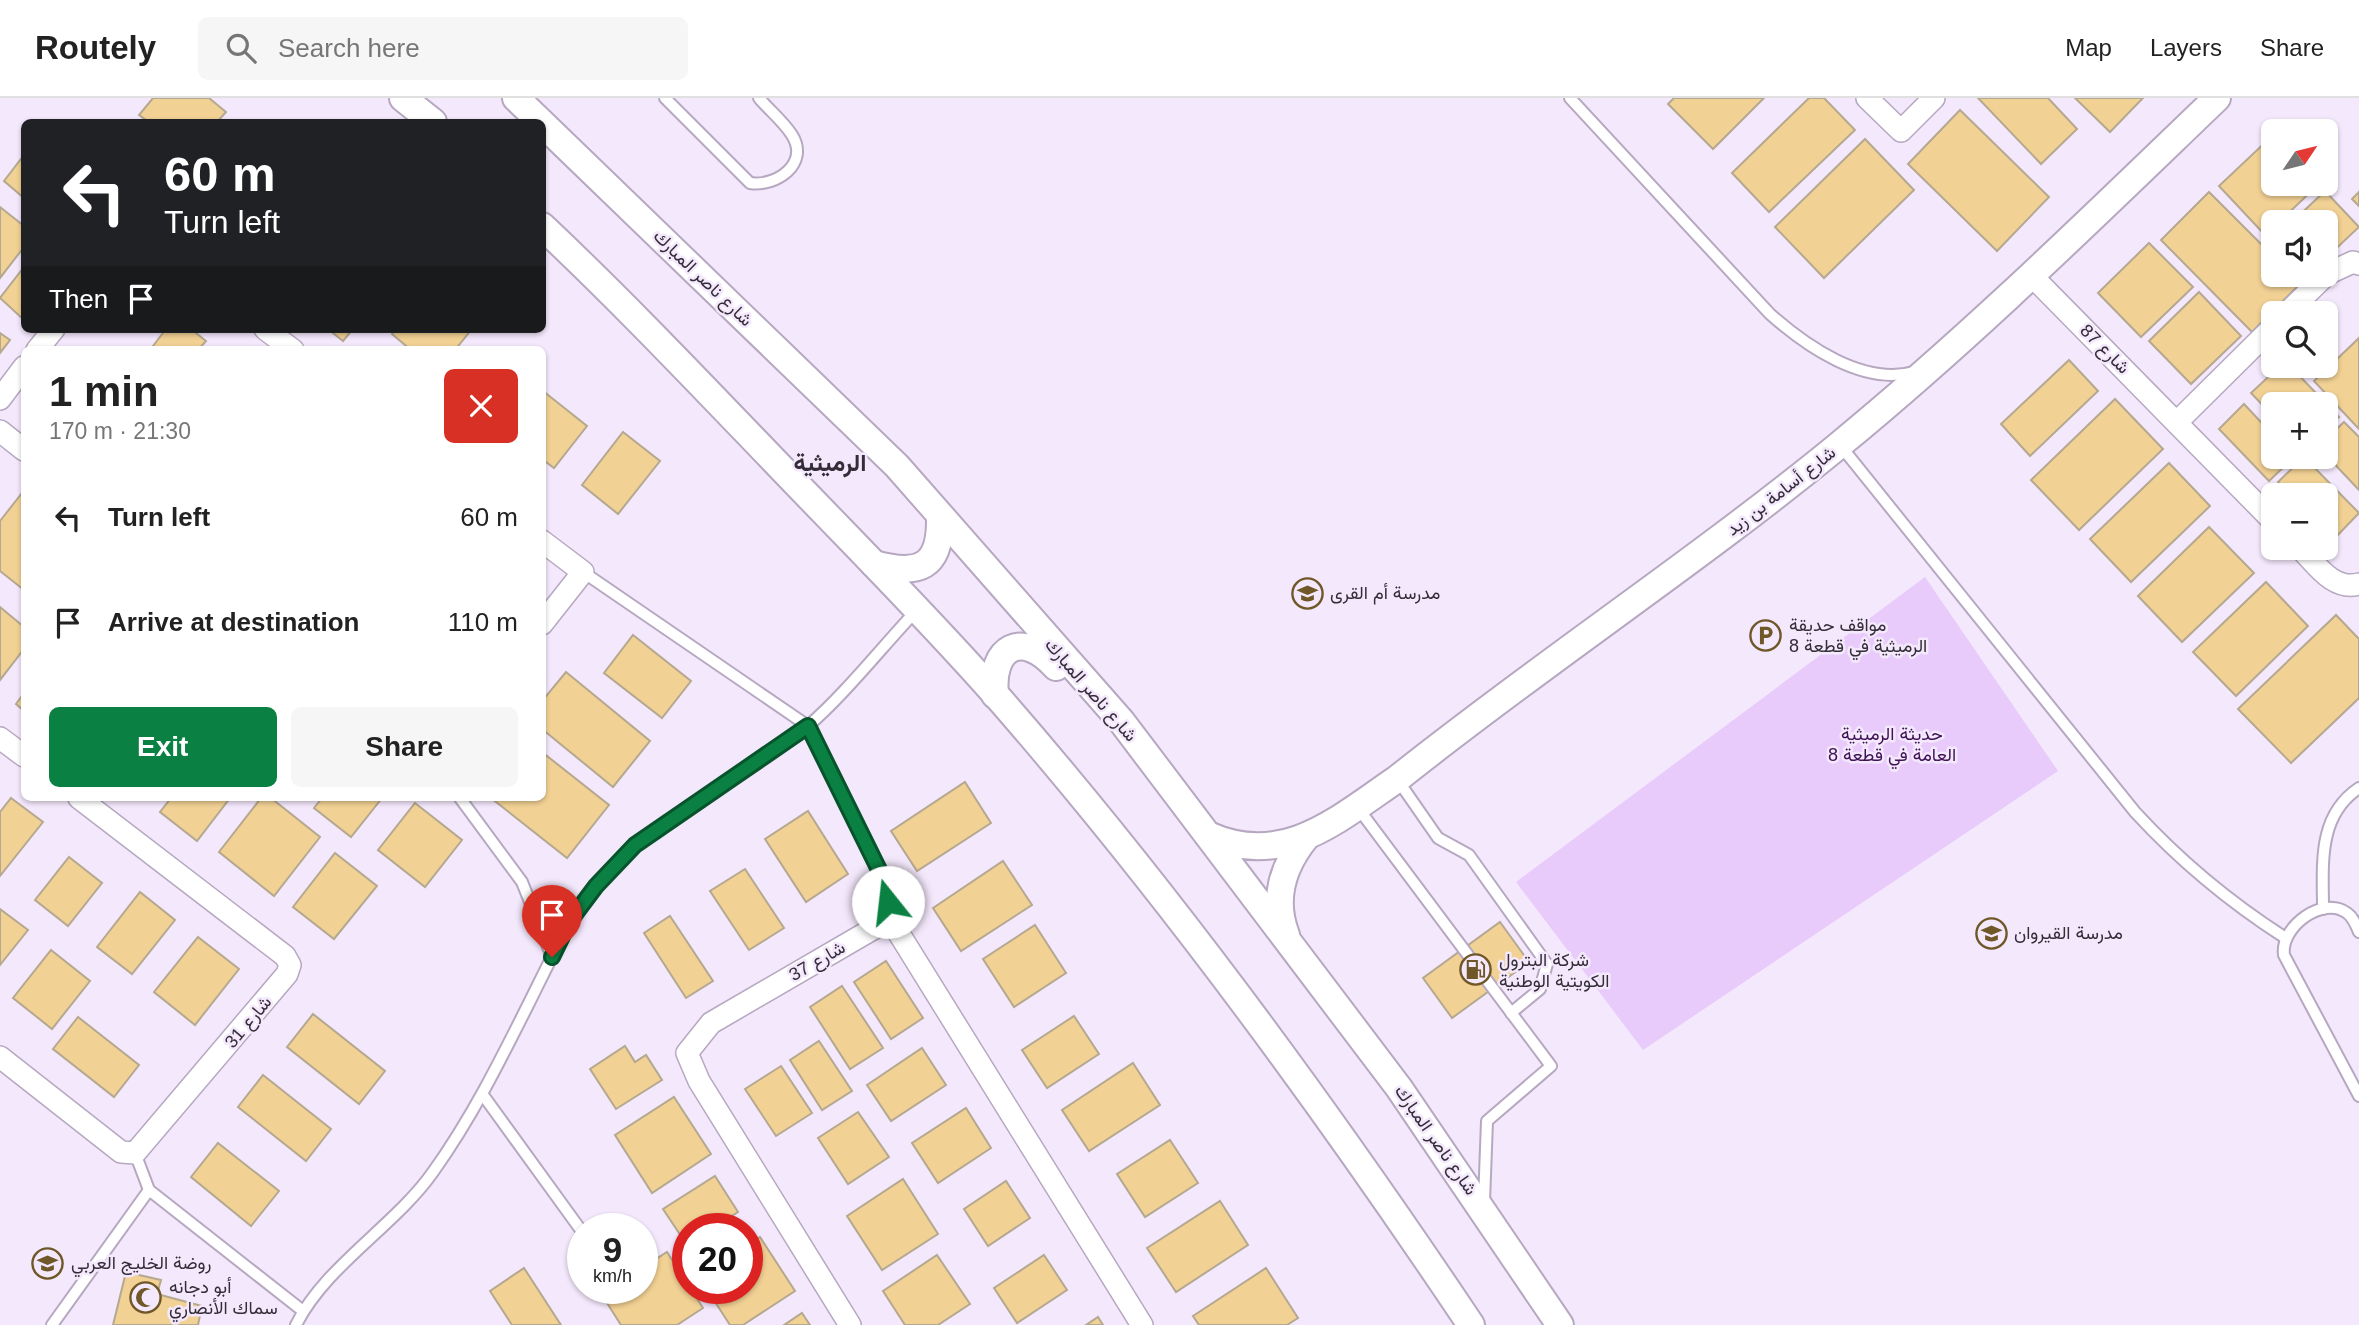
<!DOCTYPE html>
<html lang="en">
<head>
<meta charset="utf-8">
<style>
  :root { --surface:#fff; --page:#f6f6f6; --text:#222; --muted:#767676; --line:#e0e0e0; --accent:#0b8043 }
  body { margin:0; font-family:Helvetica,Vazirmatn,sans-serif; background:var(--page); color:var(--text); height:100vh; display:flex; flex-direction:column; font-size:26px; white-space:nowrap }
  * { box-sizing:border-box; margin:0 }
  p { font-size:23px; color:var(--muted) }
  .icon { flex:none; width:38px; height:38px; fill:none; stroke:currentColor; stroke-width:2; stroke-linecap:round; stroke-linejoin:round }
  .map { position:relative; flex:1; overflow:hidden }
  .panel { position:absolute; left:21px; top:248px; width:525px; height:455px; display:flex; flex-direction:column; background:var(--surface); border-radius:10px; box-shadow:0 2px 5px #0004 }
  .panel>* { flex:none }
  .top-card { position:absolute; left:21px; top:21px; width:525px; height:214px; border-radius:10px; box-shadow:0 2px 5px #0004; background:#202124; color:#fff; overflow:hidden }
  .needle { width:46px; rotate:55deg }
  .buttons { position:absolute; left:2261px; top:21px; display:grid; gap:14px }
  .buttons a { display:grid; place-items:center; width:77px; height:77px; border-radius:10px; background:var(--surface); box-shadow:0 2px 5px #0004; font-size:35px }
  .speed { position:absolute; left:567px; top:1115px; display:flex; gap:14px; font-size:35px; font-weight:700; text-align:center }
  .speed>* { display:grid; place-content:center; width:91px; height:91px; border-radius:50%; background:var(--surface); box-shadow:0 2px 5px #0004; line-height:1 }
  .speed small { font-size:18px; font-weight:400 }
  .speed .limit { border:10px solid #d22; background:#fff; color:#111 }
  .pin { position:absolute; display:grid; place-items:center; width:60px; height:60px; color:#fff; margin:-72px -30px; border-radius:50% 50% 50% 0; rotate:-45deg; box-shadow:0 0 7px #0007 }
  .pin .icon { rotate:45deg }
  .me { position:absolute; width:77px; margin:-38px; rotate:344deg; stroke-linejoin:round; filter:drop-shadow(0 0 5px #0008) }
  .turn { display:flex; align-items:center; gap:24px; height:147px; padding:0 28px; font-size:32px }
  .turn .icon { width:91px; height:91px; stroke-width:2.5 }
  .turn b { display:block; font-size:49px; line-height:60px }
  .then { display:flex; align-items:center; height:66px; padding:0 28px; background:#0003; gap:14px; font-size:26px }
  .round { display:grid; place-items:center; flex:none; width:74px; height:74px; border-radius:10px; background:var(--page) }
  .headline { display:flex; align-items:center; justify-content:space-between; height:119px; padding:0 28px }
  h1 { font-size:42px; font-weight:800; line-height:52px }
  .action { display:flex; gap:14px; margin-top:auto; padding:14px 28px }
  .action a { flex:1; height:80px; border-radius:10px; background:var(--accent); color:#fff; font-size:28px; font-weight:800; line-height:80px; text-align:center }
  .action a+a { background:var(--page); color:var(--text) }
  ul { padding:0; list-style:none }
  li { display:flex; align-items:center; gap:21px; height:105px; padding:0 28px }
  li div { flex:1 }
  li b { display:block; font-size:26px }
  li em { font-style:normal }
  header { display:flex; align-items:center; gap:42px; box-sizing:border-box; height:98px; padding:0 35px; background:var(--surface); border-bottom:2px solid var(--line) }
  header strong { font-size:33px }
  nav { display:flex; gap:38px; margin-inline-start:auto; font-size:24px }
  .search { width:490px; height:63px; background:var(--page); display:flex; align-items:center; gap:18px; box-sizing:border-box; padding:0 24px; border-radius:10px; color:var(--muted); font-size:26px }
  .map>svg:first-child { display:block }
  .green { fill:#e8cbfb }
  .building { fill:#f2d194; stroke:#b5a890; stroke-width:2 }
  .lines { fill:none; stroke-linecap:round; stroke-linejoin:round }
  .service-casing { stroke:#b6a8c0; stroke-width:14 }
  .minor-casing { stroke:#b6a8c0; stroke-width:24 }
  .tertiary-casing { stroke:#b6a8c0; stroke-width:30 }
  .service { stroke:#fff; stroke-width:10 }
  .minor { stroke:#fff; stroke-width:21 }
  .tertiary { stroke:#fff; stroke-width:26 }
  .route-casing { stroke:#07532c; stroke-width:18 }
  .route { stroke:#0b8043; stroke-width:12 }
  .labels { text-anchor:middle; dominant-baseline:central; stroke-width:5; stroke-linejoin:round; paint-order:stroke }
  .street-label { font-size:18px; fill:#332d37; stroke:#f4e8fc }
  .poi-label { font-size:18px; fill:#332d37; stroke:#f4e8fc; text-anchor:start }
  .park-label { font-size:18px; fill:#3d1154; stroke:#f4e8fc }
  .district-label { font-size:24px; font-weight:bold; fill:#332d37; stroke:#f4e8fc }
</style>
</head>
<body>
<header>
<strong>Routely</strong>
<div class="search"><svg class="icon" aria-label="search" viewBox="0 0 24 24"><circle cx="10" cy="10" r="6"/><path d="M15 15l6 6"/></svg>Search here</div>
<nav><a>Map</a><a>Layers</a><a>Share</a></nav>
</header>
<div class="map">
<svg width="2359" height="1227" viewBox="0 0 2359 1227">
  <rect width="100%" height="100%" fill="#f4e8fc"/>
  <polygon class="green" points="1925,479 2058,673 1643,952 1516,784"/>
  <g class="building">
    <polygon points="153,0 209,0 226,14 217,24 149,24 139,17"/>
    <polygon points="1674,0 1764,0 1713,51 1668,6"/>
    <polygon points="1809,0 1824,0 1855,32 1769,114 1732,75"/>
    <polygon points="1978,0 2048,0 2077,31 2041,66"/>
    <polygon points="2075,0 2143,0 2110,34"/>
    <polygon points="1960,12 2049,99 1997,153 1908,66"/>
    <polygon points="2272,38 2273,86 2318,87 2279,124 2273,124 2273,129 2265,137 2219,88"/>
    <polygon points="1865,41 1914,92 1824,180 1775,129"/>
    <polygon points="24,57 24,100 4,83"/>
    <polygon points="2325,93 2359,129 2326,160 2326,124 2292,124"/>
    <polygon points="2209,94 2273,158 2273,177 2292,177 2301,185 2252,234 2161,142"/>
    <polygon points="2359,94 2359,108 2352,101"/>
    <polygon points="0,109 24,128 24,149 0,180"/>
    <polygon points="2149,145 2193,189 2141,239 2098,195"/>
    <polygon points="24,169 24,219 23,221 0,200"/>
    <polygon points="2199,194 2241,238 2191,286 2149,243"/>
    <polygon points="166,231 191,231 206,243 198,252 150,252"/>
    <polygon points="328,231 353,231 343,243"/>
    <polygon points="396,231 470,231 471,232 455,252 411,252 392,236"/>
    <polygon points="0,235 10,242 0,255"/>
    <polygon points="2359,240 2359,331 2314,283"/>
    <polygon points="2069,262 2098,293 2030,358 2001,326"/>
    <polygon points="2280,268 2290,268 2339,319 2326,332 2326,306 2273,306 2273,318 2251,295"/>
    <polygon points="543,293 587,328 554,370 542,361"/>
    <polygon points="2115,301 2163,351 2079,432 2031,382"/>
    <polygon points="2244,306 2273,337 2273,359 2294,359 2269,383 2219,331"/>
    <polygon points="2344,324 2359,339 2359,392 2326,357 2326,341"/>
    <polygon points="623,334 660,363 618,416 582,387"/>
    <polygon points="2304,359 2359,415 2333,442 2326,434 2326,397 2291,397 2278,384"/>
    <polygon points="2169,365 2210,408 2131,484 2090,441"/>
    <polygon points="22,395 24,397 24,492 0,473 0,423"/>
    <polygon points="2209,429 2254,475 2182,544 2138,498"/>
    <polygon points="2266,484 2308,528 2236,598 2193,554"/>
    <polygon points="0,509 24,529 24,551 0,582"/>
    <polygon points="2336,517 2359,541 2359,600 2291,665 2238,611"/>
    <polygon points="633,537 691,583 662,620 604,575"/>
    <polygon points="566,574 650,643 613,689 542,631 542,603"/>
    <polygon points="24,595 24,613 16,606"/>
    <polygon points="542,654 609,707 567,760 491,700 542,700"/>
    <polygon points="965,684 991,725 917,773 891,733"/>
    <polygon points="11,700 43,724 0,778 0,714"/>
    <polygon points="171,700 230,700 197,743 160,714"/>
    <polygon points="261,700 271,700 320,739 274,798 219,754"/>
    <polygon points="322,700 382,700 351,739 314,710"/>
    <polygon points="415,705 462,742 425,789 378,752"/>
    <polygon points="808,713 848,776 806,804 765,741"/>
    <polygon points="335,755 377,788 334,841 293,809"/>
    <polygon points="69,759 102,785 68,828 35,802"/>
    <polygon points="1003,763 1032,807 961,853 933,810"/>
    <polygon points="745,771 784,830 749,852 710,793"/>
    <polygon points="140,794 175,822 132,876 97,849"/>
    <polygon points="0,811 28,832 0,867"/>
    <polygon points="670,818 713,883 686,900 644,835"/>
    <polygon points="1500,824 1529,864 1452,920 1423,880"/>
    <polygon points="1035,827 1066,875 1014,909 983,861"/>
    <polygon points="198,839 239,871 195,927 154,894"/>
    <polygon points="51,852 90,883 52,931 13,900"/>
    <polygon points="886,863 923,920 891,941 854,884"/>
    <polygon points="842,888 883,950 850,971 810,909"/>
    <polygon points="313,916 385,973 359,1006 287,949"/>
    <polygon points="1074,918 1099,956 1047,990 1022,952"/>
    <polygon points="78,919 139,967 114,999 53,951"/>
    <polygon points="819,943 852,993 822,1012 790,962"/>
    <polygon points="625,948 635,964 646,957 662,982 616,1011 590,971"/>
    <polygon points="922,950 946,987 891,1023 867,987"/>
    <polygon points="1133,965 1160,1007 1089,1053 1062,1012"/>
    <polygon points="781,968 812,1015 776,1038 745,991"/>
    <polygon points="263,977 331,1031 306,1063 238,1009"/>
    <polygon points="674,999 711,1056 652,1095 615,1037"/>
    <polygon points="966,1010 991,1050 938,1085 912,1045"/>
    <polygon points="858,1014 889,1059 848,1086 818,1040"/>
    <polygon points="1170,1042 1198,1085 1145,1119 1117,1076"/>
    <polygon points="218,1045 279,1093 251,1128 191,1079"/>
    <polygon points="715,1078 738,1114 713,1130 688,1130 687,1147 663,1111"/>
    <polygon points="903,1081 938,1136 882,1172 847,1118"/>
    <polygon points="1006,1083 1030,1120 988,1148 964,1111"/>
    <polygon points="1220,1103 1248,1147 1176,1194 1147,1150"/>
    <polygon points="760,1139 795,1193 743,1227 730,1227 706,1190 747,1190 747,1147"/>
    <polygon points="667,1154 703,1210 677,1227 621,1227 602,1197 612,1190 642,1190 642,1170"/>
    <polygon points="937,1157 970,1206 938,1227 905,1227 883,1193"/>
    <polygon points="1044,1157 1067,1192 1017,1225 994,1190"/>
    <polygon points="524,1170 561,1227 512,1227 490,1193"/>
    <polygon points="1266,1170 1298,1220 1287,1227 1199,1227 1193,1218"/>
    <polygon points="126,1174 161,1182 157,1196 202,1208 198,1227 113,1227"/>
    <polygon points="802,1215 810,1227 784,1227"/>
    <polygon points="1098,1219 1103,1227 1086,1227"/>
  </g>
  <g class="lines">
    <defs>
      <g id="service">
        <path d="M665,0l85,85c26,4 60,-19 42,-48 -9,-14 -23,-25 -33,-37"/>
        <path d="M1570,0l200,216c36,32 93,72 144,58"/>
        <path d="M1840,347l295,367c45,49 93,89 149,125"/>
        <polyline points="583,474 808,628 887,788 890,821"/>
        <polyline points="1397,681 1438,740 1469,757 1547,866 1540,891 1511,915"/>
        <polyline points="460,700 522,784 552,859"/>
        <polyline points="1358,710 1551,968 1487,1023 1484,1104"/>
        <path d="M2323,811c0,-44 -6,-93 36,-121"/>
        <path d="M2359,834c-3,-7 -6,-15 -12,-19 -24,-18 -67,14 -63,42l75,141"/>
        <polyline points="483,997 583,1135"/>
        <polyline points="135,1055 149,1092 303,1213"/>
        <polyline points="52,1227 149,1092"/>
        <path d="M296,1227c29,-59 99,-99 137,-153 38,-53 67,-111 96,-169 21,-42 39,-83 69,-119 57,-69 143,-101 210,-158 37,-32 74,-79 108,-115"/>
      </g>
      <g id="minor">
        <polyline points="1867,0 1901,33 1934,0"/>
        <polyline points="2033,179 2273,423"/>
        <polyline points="2287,215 2327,176 2353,164 2359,166"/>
        <polyline points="265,231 293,252"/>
        <polyline points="37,252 54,231"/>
        <polyline points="0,301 24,269"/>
        <polyline points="2177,324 2273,229"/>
        <polyline points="0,333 24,352"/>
        <polyline points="542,443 583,474 542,526"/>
        <path d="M2300,450c17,17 33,43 59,36"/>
        <polyline points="0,640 24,658"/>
        <polyline points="0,959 121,1054 135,1055 287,876 290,867 285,858 79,700"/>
        <polyline points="850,1227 699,983 687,955 711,925 890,821 1142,1227"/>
      </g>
      <g id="tertiary">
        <polyline points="403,0 433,24"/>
        <polyline points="516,0 897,368 1122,624 1399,990 1560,1227"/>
        <path d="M542,128c85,80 164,164 245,248 70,73 142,145 209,221 173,198 329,412 475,630"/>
        <path d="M874,466c45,12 67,4 66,-47"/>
        <path d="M995,597c-5,-48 27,-66 61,-28"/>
        <path d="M1208,737c75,34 129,-15 189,-56 144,-115 298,-216 441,-333 133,-109 255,-229 379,-348"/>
        <path d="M1286,837c-14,-36 -3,-70 21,-99"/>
      </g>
    </defs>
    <use href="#service" class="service-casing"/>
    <use href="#minor" class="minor-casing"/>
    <use href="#tertiary" class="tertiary-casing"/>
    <use href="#service" class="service"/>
    <use href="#minor" class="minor"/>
    <use href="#tertiary" class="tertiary"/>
  </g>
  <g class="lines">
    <defs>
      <polyline id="route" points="552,859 569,824 596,788 635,747 808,628 887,788 888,804"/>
    </defs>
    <use href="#route" class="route-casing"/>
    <use href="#route" class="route"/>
  </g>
  <defs>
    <symbol id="school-ring" viewBox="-11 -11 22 22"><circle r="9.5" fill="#f4e8fc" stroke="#6f5727" stroke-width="1.5"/><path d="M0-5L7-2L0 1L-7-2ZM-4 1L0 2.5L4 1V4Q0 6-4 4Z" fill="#6f5727"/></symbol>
    <symbol id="parking-ring" viewBox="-11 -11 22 22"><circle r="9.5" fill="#f4e8fc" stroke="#6f5727" stroke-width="1.5"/><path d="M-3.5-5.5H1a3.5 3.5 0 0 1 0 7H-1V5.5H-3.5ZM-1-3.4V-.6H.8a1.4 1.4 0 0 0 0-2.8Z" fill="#6f5727"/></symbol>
    <symbol id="fuel-ring" viewBox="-11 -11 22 22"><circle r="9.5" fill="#f4e8fc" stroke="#6f5727" stroke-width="1.5"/><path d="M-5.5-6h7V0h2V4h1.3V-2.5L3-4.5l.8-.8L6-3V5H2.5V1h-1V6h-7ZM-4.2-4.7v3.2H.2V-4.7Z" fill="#6f5727"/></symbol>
    <symbol id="mosque-ring" viewBox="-11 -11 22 22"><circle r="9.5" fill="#f4e8fc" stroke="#6f5727" stroke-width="1.5"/><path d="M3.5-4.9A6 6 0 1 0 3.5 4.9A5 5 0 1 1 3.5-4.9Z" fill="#6f5727"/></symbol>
  </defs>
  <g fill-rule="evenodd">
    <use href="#school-ring" x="1290" y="478" width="35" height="35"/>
    <use href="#parking-ring" x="1748" y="520" width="35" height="35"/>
    <use href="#school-ring" x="1974" y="818" width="35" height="35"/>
    <use href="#fuel-ring" x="1458" y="854" width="35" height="35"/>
    <use href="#school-ring" x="30" y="1148" width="35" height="35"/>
    <use href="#mosque-ring" x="128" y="1182" width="35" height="35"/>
  </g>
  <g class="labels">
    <g class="street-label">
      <text transform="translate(703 180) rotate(44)">شارع ناصر المبارك</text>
      <text transform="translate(2105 251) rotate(45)">شارع 87</text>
      <text transform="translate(1781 393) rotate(-38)">شارع أسامة بن زيد</text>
      <text transform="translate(1091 592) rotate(49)">شارع ناصر المبارك</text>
      <text transform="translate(817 863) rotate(-30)">شارع 37</text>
      <text transform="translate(248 924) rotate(-50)">شارع 31</text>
      <text transform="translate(1436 1042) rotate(55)">شارع ناصر المبارك</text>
    </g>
    <g class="poi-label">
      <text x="1330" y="495">مدرسة أم القرى</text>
      <text x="1789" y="527">مواقف حديقة<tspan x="1789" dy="21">الرميثية في قطعة 8</tspan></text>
      <text x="2014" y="835">مدرسة القيروان</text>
      <text x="1499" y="862">شركة البترول<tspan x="1499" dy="21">الكويتية الوطنية</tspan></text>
      <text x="71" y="1165">روضة الخليج العربي</text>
      <text x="169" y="1189">أبو دجانه<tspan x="169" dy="21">سماك الأنصاري</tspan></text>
    </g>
    <g class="park-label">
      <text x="1892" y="636">حديثة الرميثية<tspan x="1892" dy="21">العامة في قطعة 8</tspan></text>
    </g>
    <g class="district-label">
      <text x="830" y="364">الرميثية</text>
    </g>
  </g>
</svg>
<div class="buttons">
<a><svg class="needle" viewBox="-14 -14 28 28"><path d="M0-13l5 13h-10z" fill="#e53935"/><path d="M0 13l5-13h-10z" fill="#767676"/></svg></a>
<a><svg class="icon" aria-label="sound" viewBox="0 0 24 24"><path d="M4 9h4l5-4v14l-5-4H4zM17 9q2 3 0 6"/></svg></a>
<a><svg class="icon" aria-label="search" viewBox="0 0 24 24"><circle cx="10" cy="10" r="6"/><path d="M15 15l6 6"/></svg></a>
<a>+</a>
<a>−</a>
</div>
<div class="speed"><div>9<small>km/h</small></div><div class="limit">20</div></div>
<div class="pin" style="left:552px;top:859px;background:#d93025"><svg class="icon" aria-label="arrive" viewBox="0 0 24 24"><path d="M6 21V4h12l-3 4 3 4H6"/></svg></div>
<svg class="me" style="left:888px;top:804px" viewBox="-20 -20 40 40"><circle r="19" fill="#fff"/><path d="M0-13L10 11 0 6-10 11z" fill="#0b8043"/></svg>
<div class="top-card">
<div class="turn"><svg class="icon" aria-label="left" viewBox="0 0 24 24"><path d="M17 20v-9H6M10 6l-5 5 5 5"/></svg><div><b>60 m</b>Turn left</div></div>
<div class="then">Then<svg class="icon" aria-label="arrive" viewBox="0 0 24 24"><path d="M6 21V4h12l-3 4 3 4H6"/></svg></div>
</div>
<section class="panel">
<div class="headline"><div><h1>1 min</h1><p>170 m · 21:30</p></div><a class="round" style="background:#d93025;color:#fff"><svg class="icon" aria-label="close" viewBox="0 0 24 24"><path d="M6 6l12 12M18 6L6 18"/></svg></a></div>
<ul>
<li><svg class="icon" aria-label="left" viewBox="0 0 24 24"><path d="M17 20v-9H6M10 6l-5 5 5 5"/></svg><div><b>Turn left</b></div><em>60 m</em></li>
<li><svg class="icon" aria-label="arrive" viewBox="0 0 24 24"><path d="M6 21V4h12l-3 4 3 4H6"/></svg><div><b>Arrive at destination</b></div><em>110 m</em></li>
</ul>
<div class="action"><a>Exit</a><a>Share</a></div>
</section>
</div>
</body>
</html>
